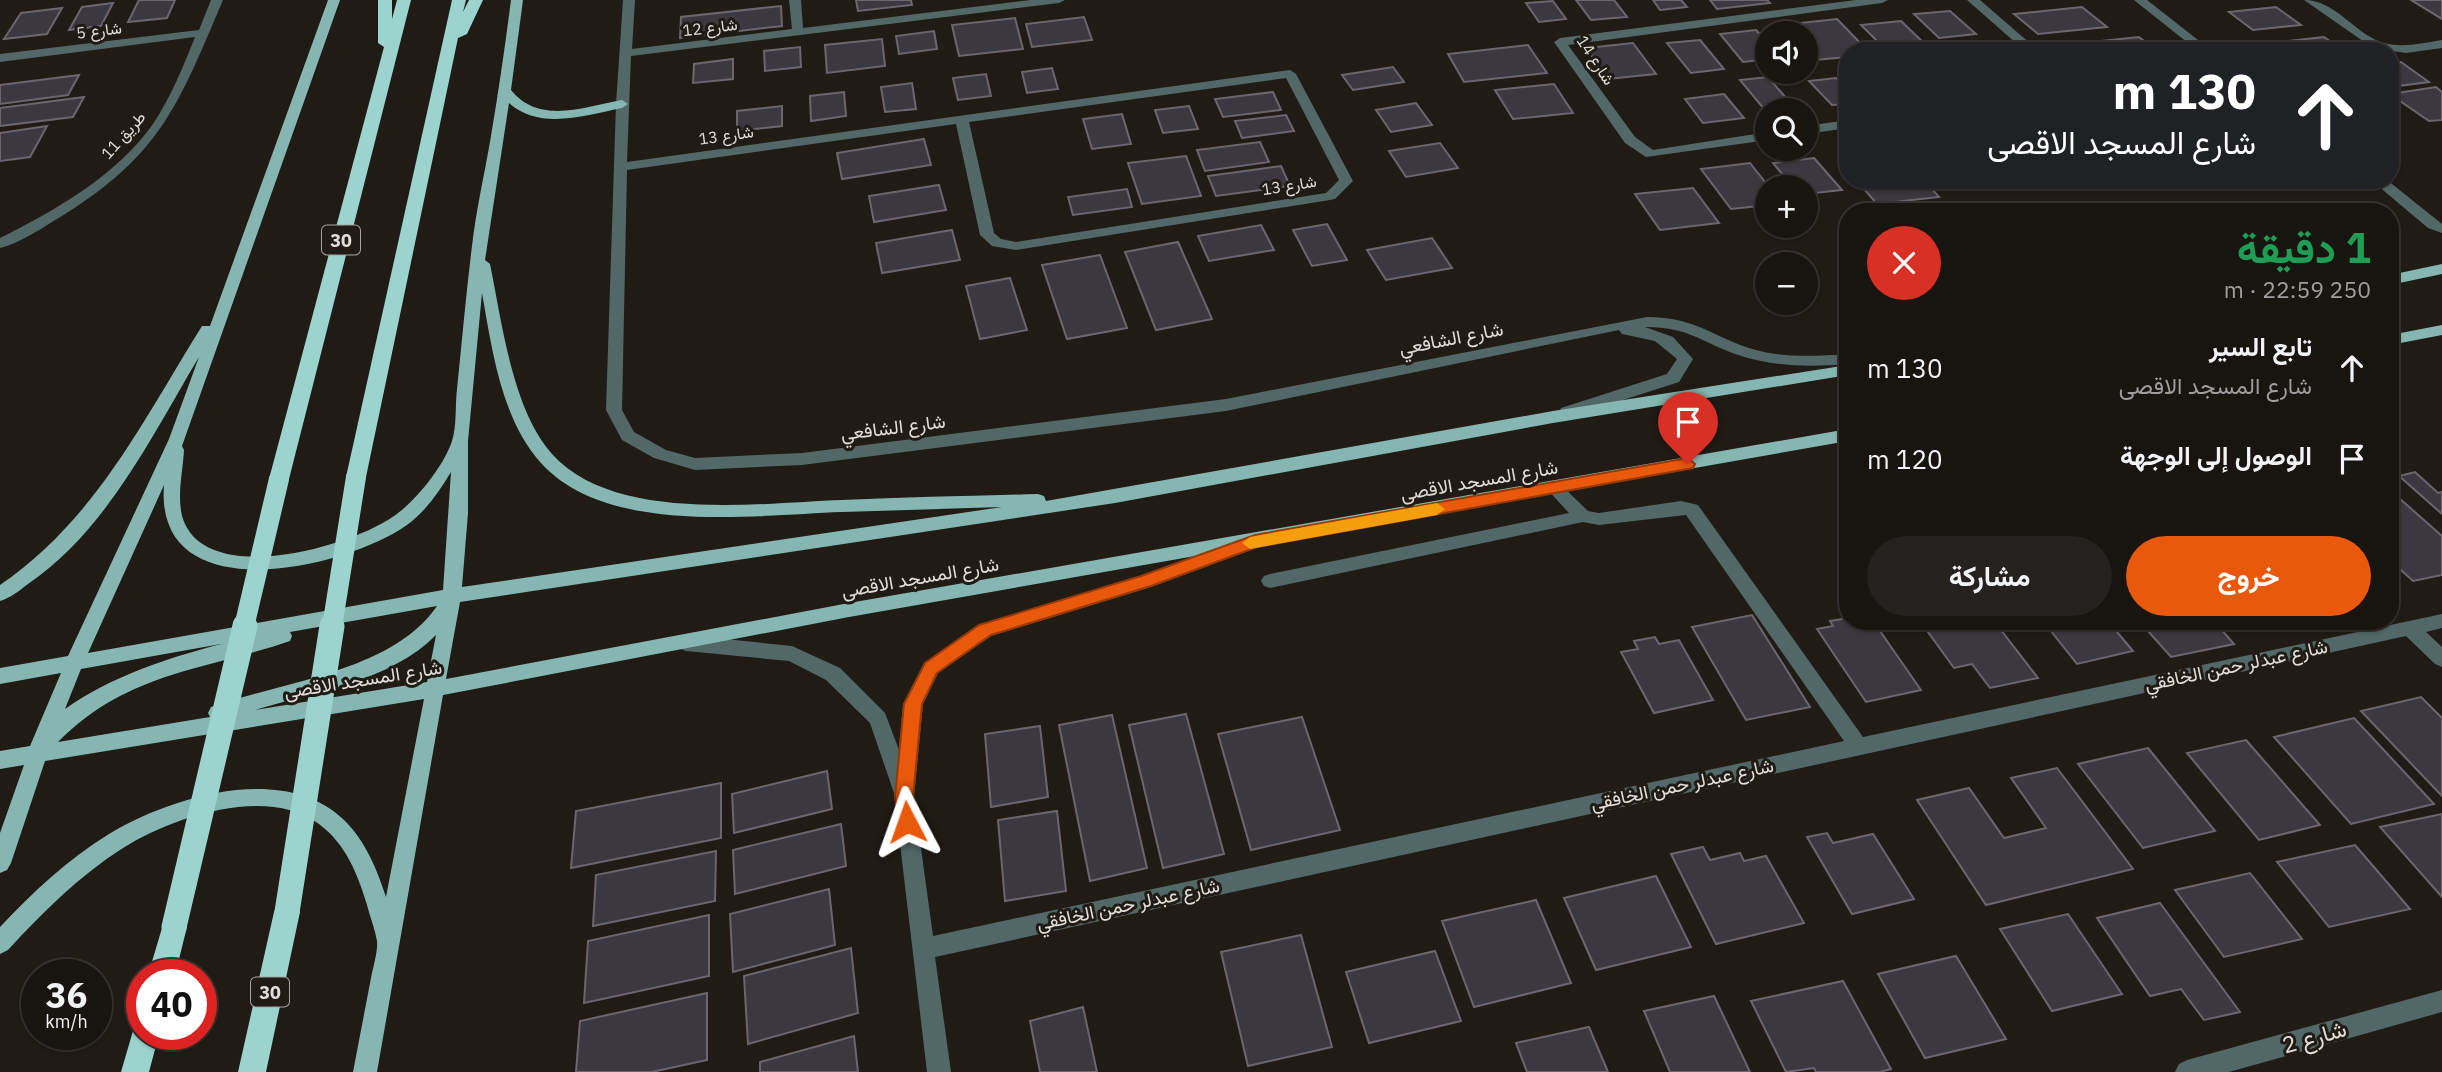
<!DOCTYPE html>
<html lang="ar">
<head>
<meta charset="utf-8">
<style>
  :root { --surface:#181410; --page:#25211e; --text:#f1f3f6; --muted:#9f9e9f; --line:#363330; --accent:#ea580c }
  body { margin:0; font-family:"IBM Plex Sans",Vazirmatn,sans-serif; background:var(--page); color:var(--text); direction:rtl; height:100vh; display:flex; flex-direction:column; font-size:26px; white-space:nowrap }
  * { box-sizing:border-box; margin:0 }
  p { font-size:23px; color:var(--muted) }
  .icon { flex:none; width:38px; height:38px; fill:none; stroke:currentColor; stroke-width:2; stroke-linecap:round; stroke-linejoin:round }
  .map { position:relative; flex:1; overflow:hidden; direction:ltr }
  .side { position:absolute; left:1839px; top:203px; width:560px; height:427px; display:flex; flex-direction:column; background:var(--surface); border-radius:28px; box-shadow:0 2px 5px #0004,0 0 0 2px var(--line); direction:rtl }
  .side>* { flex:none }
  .guide { position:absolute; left:1839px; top:42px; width:560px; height:147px; border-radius:28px; box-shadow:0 2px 5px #0004,0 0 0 2px var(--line); direction:rtl; background:#202124; color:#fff; overflow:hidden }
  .buttons { position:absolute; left:1755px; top:21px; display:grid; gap:14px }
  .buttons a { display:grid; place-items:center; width:63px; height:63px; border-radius:50%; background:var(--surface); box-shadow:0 2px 5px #0004,0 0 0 2px var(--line); font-size:35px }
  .speed { position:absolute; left:21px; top:959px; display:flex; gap:14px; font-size:35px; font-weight:700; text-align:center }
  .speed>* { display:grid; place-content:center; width:91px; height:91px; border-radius:50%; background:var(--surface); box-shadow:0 2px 5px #0004,0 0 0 2px var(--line); line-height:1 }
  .speed small { font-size:18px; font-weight:400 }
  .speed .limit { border:10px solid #d22; background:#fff; color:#111 }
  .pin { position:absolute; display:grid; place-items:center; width:60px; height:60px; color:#fff; margin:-72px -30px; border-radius:50% 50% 50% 0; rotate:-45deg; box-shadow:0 0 7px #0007 }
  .pin .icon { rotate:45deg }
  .me { position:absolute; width:77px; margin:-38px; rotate:356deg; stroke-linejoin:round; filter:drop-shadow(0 0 5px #0008) }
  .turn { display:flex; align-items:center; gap:24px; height:147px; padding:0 28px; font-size:32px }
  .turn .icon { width:91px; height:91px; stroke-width:2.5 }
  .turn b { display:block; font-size:49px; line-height:60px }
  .round { display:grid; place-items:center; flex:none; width:74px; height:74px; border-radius:37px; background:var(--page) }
  .summary { display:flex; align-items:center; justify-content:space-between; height:119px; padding:0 28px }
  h1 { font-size:42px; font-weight:700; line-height:52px; color:#1e9e55 }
  .button { display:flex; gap:14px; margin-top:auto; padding:14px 28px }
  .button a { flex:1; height:80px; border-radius:42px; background:var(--accent); color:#fff; font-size:28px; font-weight:700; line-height:80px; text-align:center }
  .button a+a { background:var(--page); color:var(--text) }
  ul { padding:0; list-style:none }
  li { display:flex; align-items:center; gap:21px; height:91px; padding:0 28px }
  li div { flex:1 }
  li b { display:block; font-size:26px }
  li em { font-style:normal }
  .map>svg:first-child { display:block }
  .building { fill:#3c383f; stroke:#6b666d; stroke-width:2 }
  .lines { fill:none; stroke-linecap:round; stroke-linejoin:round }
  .minor { fill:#526866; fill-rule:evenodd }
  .major { fill:#86b6b1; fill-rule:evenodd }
  .highway { fill:#9bd4cf; fill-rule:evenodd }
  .highway-bridge-far1 { stroke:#9bd4cf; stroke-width:20 }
  .highway-bridge { stroke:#9bd4cf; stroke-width:25 }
  .route { fill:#ea580c; stroke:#983908; stroke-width:2 }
  .slow { fill:#f59e0b }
  .labels { text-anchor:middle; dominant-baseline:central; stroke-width:6; stroke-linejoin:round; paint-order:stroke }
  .far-street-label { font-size:16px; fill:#e1deda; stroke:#201b15 }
  .shield { fill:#201b15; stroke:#a7a49f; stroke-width:2 }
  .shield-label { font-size:18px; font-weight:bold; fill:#e1deda }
  .street-label { font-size:19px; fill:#e1deda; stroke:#201b15 }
  .near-street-label { font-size:23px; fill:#e1deda; stroke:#201b15 }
</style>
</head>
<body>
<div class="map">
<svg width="2442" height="1072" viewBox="0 0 2442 1072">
  <rect width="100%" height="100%" fill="#201b15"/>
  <g class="building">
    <polygon points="139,0 175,0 167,18 128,22"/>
    <polygon points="856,0 911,0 912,5 858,11"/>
    <polygon points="1576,0 1614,0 1627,17 1591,20"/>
    <polygon points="1653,0 1681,0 1687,7 1660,10"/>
    <polygon points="1710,0 1767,0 1770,3 1717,9"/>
    <polygon points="2411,0 2442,0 2442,19"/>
    <polygon points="1553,1 1566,19 1539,22 1526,3"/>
    <polygon points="113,3 101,26 69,30 82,7"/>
    <polygon points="781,6 782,26 680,38 681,17"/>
    <polygon points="2082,7 2107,27 2038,34 2014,14"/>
    <polygon points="2276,7 2301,25 2253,30 2229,12"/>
    <polygon points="62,8 47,34 4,39 21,13"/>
    <polygon points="1950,11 1976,34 1939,38 1914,14"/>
    <polygon points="1084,17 1092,40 1032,47 1026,24"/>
    <polygon points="1015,18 1023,49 959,56 952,25"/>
    <polygon points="1837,19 1868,51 1848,51 1848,57 1814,60 1806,52 1806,33 1789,33 1782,25"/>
    <polygon points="1901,21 1929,48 1887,51 1861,25"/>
    <polygon points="1756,30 1768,43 1768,59 1743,62 1720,34"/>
    <polygon points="934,31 937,49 899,54 896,36"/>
    <polygon points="2139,37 2157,51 2059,51 2053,46"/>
    <polygon points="2324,37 2344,51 2281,51 2271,43"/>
    <polygon points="882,39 885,66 827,73 825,45"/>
    <polygon points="1700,40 1724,69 1691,73 1667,43"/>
    <polygon points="1633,43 1656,74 1608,79 1586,48"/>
    <polygon points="1528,45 1547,73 1464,82 1448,54"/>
    <polygon points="800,47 801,67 765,71 764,51"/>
    <polygon points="733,59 733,79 693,83 694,64"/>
    <polygon points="2401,62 2429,82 2390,87 2390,64"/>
    <polygon points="1393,67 1404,82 1353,90 1342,75"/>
    <polygon points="1052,68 1058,89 1027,93 1022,72"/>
    <polygon points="986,74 991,96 958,100 953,78"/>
    <polygon points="79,75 68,95 0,104 0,85"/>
    <polygon points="1768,77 1793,106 1764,109 1740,80"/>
    <polygon points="1836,78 1848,90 1848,104 1832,105 1809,81"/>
    <polygon points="912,83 916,109 885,112 881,87"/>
    <polygon points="1554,84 1573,113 1513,119 1495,90"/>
    <polygon points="2436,87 2442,92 2442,120 2429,121 2390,94"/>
    <polygon points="844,92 846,116 811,121 810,96"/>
    <polygon points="1273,92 1281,110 1223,117 1215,99"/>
    <polygon points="1724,94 1744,118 1703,123 1685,99"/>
    <polygon points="84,97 73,117 0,126 0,108"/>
    <polygon points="1416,103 1432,125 1391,132 1376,110"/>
    <polygon points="782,106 782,126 737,131 737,111"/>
    <polygon points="1189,106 1198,129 1163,133 1155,110"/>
    <polygon points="1122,114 1131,144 1092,149 1083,119"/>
    <polygon points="1286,115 1294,131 1242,138 1235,121"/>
    <polygon points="47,126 30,157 0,161 0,133"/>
    <polygon points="924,139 931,165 842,179 837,153"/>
    <polygon points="1260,142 1269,162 1205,171 1197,150"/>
    <polygon points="1440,143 1458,168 1406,177 1389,151"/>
    <polygon points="1186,156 1201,196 1142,204 1128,163"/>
    <polygon points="1814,158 1842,190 1806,194 1806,187 1793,187 1773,163"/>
    <polygon points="1750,163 1769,187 1768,205 1731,209 1701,169"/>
    <polygon points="1281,166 1290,186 1216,196 1208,176"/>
    <polygon points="1856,180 1924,180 1939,197 1877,204"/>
    <polygon points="939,185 946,210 874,222 869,196"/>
    <polygon points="1693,188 1719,223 1660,230 1635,194"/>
    <polygon points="1127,189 1132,207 1073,215 1068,197"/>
    <polygon points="1327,224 1347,260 1312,266 1293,230"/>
    <polygon points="1261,225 1274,250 1209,261 1198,236"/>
    <polygon points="952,230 960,260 882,273 876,243"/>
    <polygon points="1432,238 1452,268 1386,280 1367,250"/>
    <polygon points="1178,242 1212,319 1156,330 1125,252"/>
    <polygon points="1100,255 1127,328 1067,339 1042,265"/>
    <polygon points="1010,278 1027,330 980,339 966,286"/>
    <polygon points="2415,472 2438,493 2442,492 2442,514 2399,476"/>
    <polygon points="2390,490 2442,536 2442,575 2413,581 2390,560"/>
    <polygon points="1752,615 1810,707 1746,720 1692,627"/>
    <polygon points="1848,618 1848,621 1852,622 1873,621 1921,690 1866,702 1817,629 1833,626 1830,621"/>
    <polygon points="1920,621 1994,621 2038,678 1990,688 1972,664 1954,668"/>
    <polygon points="2043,621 2108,621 2133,651 2077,664"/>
    <polygon points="2139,621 2214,621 2234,644 2171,657"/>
    <polygon points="1655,637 1659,644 1679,640 1713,700 1654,713 1621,652 1638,649 1634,641"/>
    <polygon points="2421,697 2442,718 2442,796 2361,711"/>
    <polygon points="1186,714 1224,854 1163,868 1129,725"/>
    <polygon points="1112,715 1147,868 1090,881 1059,725"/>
    <polygon points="1302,717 1340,830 1251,850 1218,734"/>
    <polygon points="2354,718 2434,804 2351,824 2274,737"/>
    <polygon points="1040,726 1048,797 991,807 985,734"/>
    <polygon points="2246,740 2320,825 2259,840 2187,753"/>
    <polygon points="2148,748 2215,831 2143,848 2078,764"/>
    <polygon points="2057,768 2133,869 1986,905 1917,800 1969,788 2004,838 2046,828 2011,778"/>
    <polygon points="827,771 832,809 734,833 732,794"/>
    <polygon points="721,783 721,838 571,868 576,811"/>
    <polygon points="1057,811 1066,891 1005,901 998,820"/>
    <polygon points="2442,814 2442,897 2380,827"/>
    <polygon points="841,824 846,866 735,894 733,850"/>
    <polygon points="1827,833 1833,843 1873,834 1914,899 1852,914 1807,837"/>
    <polygon points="2355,845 2410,909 2329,927 2277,862"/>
    <polygon points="1703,847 1710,860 1740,853 1744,861 1766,856 1804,923 1716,944 1671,854"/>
    <polygon points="716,851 715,901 593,926 596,875"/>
    <polygon points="2250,873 2302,939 2224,957 2175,890"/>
    <polygon points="1656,876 1691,947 1596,970 1564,898"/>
    <polygon points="829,889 835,945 733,972 730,914"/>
    <polygon points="1536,900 1571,983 1474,1007 1442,921"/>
    <polygon points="2160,903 2240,1012 2204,1020 2181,989 2150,996 2097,918"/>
    <polygon points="2068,914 2122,994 2052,1011 2000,929"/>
    <polygon points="709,915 709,976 584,1003 588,941"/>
    <polygon points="1301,935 1332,1047 1248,1066 1221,952"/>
    <polygon points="851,948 858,1013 748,1044 744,976"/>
    <polygon points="1435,951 1461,1021 1369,1043 1346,972"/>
    <polygon points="1956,956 2006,1039 1925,1058 1878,974"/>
    <polygon points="1843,981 1891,1069 1880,1072 1816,1072 1814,1068 1786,1072 1751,1001"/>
    <polygon points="707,993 707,1060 652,1072 576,1072 580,1021"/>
    <polygon points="1714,996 1750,1072 1670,1072 1644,1011"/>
    <polygon points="1083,1007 1097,1072 1040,1072 1030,1021"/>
    <polygon points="1589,1027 1608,1072 1527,1072 1516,1043"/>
    <polygon points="854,1036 858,1072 760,1072 760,1062"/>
  </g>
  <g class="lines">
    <g class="minor">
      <path d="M211,0h12c-44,103 -61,154 -161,216 -19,11 -41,27 -62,32v-10c56,-28 116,-62 153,-114 18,-27 30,-57 42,-87l-195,25v-8l199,-24z"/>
      <path d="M623,0h12l-3,49 160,-20 -3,-29h12l2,28 228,-28h34l-6,3 -428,53 -4,106 663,-92 6,4 57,107 -18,18 -5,1 -314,50 -24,-4 -12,-11 -24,-111 -329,46 -5,240 12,22 32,18 29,8 107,-5 424,-54 421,-82c50,0 66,21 109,33 29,8 61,6 92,4v10c-39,3 -76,3 -113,-10 -35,-13 -48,-27 -88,-27h-2l28,10 20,22 -14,23 -112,36 -6,-2 -2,-4 2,-4 106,-34 10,-15 -22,-18 -33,-7 -3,-4 -393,81 -424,54 -107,5 -41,-12 -32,-18 -16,-30 10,-306zM1286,78l53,102 -13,13 -310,49 -15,-3 -7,-6 -25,-111z"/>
      <polygon points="1856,0 1888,0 1882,3 1568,45 1635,137 1653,150 1768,132 1768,140 1646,157 1625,143 1554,42 1560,38"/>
      <polygon points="1967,0 1980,0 2039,51 2025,51"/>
      <polygon points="2134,0 2147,0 2212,51 2198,51"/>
      <path d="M2304,0c31,0 49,32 77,42 19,7 42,1 61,-2v8l-36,5 -33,-5z"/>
      <polygon points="1848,120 1848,128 1806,134 1806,126"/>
      <polygon points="2371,180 2387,180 2442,224 2442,233 2428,228"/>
      <polygon points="1554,482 1560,484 1588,511 1599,513 1681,501 1698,505 1863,737 2442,614 2442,628 2426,632 2442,647 2442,667 2435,664 2406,636 935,957 951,1072 927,1072 894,793 870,723 826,680 789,661 686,651 679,648 677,643 679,638 686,635 792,646 840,668 885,713 899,750 903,704 924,663 978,625 1141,576 1253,535 1259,537 1262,542 1259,547 1151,587 991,636 938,673 923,704 914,797 933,936 1844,741 1686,515 1599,525 1583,522 1270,588 1264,586 1261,581 1264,576 1270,574 1569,513 1546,488"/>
      <polygon points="2442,990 2442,1012 2229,1072 2175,1072 2179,1064 2187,1060"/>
    </g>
    <g class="major">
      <path d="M328,0h12l-158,446 2,4c-1,22 -9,53 1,74 29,62 167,22 209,-8 21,-14 50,-50 58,-75 5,-15 3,-36 5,-52 5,-48 9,-95 15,-143 4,-35 12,-70 18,-104 8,-47 15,-95 21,-142h12l-12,90c28,35 73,17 111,10l6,4 -6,4c-36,7 -82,23 -113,-5l-24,157 5,4c12,58 22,145 62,190 62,69 206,49 290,46 65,-3 131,-4 196,-6l6,2 2,5 507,-90 295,-46v10l-295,48 -438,80 -655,99 -14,77 403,-76 999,-174v12l-999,176 -406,78 -66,377h-24c6,-31 12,-63 18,-94 2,-11 7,-26 6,-37 -2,-12 -7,-24 -10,-36 -9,-30 -21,-61 -48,-81 -52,-39 -147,-7 -196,24 -44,28 -80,64 -115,102l-8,4v-27c33,-35 68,-68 109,-93 61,-37 174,-72 234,-15 22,21 34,50 43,78l38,-198 -379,62 -34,102 -4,7 -7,3v-40l24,-68 -24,4v-18l30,-5 31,-73 -61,11v-16l68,-12 101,-217 30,-82c-48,80 -92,173 -171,227 -9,7 -18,14 -28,17v-16c96,-66 142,-163 202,-259h8zM482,293c10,56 19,126 59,170 66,73 213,52 301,49 54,-2 107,-3 160,-5l-540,80 6,-74v-72zM451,472l-8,118 -355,63 76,-168c-10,127 179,85 243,40 18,-13 32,-33 44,-53zM437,606c-44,65 -155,76 -226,101l-3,6 2,4 -152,25c70,-70 144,-71 232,-101l2,-5 -2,-4zM436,635l-9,47 -172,28c59,-18 136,-29 181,-75zM221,644c-56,15 -109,32 -156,65l16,-40z"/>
      <polygon points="2442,264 2442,274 2390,285 2390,275"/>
      <polygon points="2442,325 2442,335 2390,345 2390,335"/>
    </g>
    <g class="highway">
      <polygon points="378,0 392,0 392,19 397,0 411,0 289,479 286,484 279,486 272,484 269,479 384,47 378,43"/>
      <polygon points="452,0 466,0 463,12 469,0 483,0 467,34 458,38 366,477 363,482 356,484 349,482 346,477"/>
      <polygon points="287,900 296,903 300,912 266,1072 238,1072 274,912 278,903"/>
      <polygon points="174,915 183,918 187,927 175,975 148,975 165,918"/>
      <polygon points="142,1022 142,1034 159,1034 149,1072 121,1072 135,1024"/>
    </g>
    <g class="highway-bridge-far1">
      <polyline points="244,627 279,479"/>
      <polyline points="332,627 356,477"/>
    </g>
    <g class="highway-bridge">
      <polyline points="287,912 332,626"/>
      <polyline points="174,927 245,626"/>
    </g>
  </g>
  <polygon class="route" points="1688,458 1695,464 1693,468 1257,547 1151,586 991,635 937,673 922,704 913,797 916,822 914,828 907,830 900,828 895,797 904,704 925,663 979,625 1141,576 1255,535"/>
  <polygon class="slow" points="1437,503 1445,509 1437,515 1250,549 1242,543 1250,537"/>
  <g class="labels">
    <g class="far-street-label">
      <text transform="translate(710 27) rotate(-7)">شارع 12</text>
      <text transform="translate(99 30) rotate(-7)">شارع 5</text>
      <text transform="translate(1596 60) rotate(57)">شارع 14</text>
      <text transform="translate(123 135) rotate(-48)">طريق 11</text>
      <text transform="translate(726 135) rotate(-8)">شارع 13</text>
      <text transform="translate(1289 185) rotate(-9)">شارع 13</text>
    </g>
    <g class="shield">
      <rect x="322" y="225.5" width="38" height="29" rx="5"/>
      <rect x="251" y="977.5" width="38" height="29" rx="5"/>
    </g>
    <g class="shield-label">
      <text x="341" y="240">30</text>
      <text x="270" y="992">30</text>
    </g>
    <g class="street-label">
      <text transform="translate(1451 338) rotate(-11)">شارع الشافعي</text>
      <text transform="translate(893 427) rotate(-7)">شارع الشافعي</text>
      <text transform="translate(1479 480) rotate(-10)">شارع المسجد الاقصى</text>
      <text transform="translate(920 577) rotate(-10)">شارع المسجد الاقصى</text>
      <text transform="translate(2236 665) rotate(-12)">شارع عبدلر حمن الخافقي</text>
      <text transform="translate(363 679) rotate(-9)">شارع المسجد الاقصى</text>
      <text transform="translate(1682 784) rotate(-12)">شارع عبدلر حمن الخافقي</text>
      <text transform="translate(1128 904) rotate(-12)">شارع عبدلر حمن الخافقي</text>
    </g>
    <g class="near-street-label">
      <text transform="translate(2314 1036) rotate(-16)">شارع 2</text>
    </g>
  </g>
</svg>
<div class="buttons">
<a><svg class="icon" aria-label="sound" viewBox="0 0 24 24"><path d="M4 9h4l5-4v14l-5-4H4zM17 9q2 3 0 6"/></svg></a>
<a><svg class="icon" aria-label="search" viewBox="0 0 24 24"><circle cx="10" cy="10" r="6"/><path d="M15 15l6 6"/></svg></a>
<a>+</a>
<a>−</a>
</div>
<div class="speed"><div>36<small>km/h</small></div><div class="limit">40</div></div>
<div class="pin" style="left:1688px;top:464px;background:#d93025"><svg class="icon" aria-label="arrive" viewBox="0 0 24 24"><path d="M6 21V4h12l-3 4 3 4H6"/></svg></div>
<svg class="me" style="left:907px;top:822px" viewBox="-20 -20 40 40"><path d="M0-17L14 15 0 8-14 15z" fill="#ea580c" stroke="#fff" stroke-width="4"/></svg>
<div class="guide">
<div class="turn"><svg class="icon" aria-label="ahead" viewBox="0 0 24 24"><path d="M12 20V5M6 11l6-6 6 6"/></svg><div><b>130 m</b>شارع المسجد الاقصى</div></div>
</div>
<section class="side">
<div class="summary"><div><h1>1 دقيقة</h1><p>250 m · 22:59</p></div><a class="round" style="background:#d93025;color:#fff"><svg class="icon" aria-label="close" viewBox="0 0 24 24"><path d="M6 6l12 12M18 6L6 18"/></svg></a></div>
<ul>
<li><svg class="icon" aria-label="ahead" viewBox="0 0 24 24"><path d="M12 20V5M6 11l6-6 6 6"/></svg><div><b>تابع السير</b><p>شارع المسجد الاقصى</p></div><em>130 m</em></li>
<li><svg class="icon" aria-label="arrive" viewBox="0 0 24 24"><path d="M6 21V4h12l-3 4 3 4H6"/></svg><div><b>الوصول إلى الوجهة</b></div><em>120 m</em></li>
</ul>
<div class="button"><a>خروج</a><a>مشاركة</a></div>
</section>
</div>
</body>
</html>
